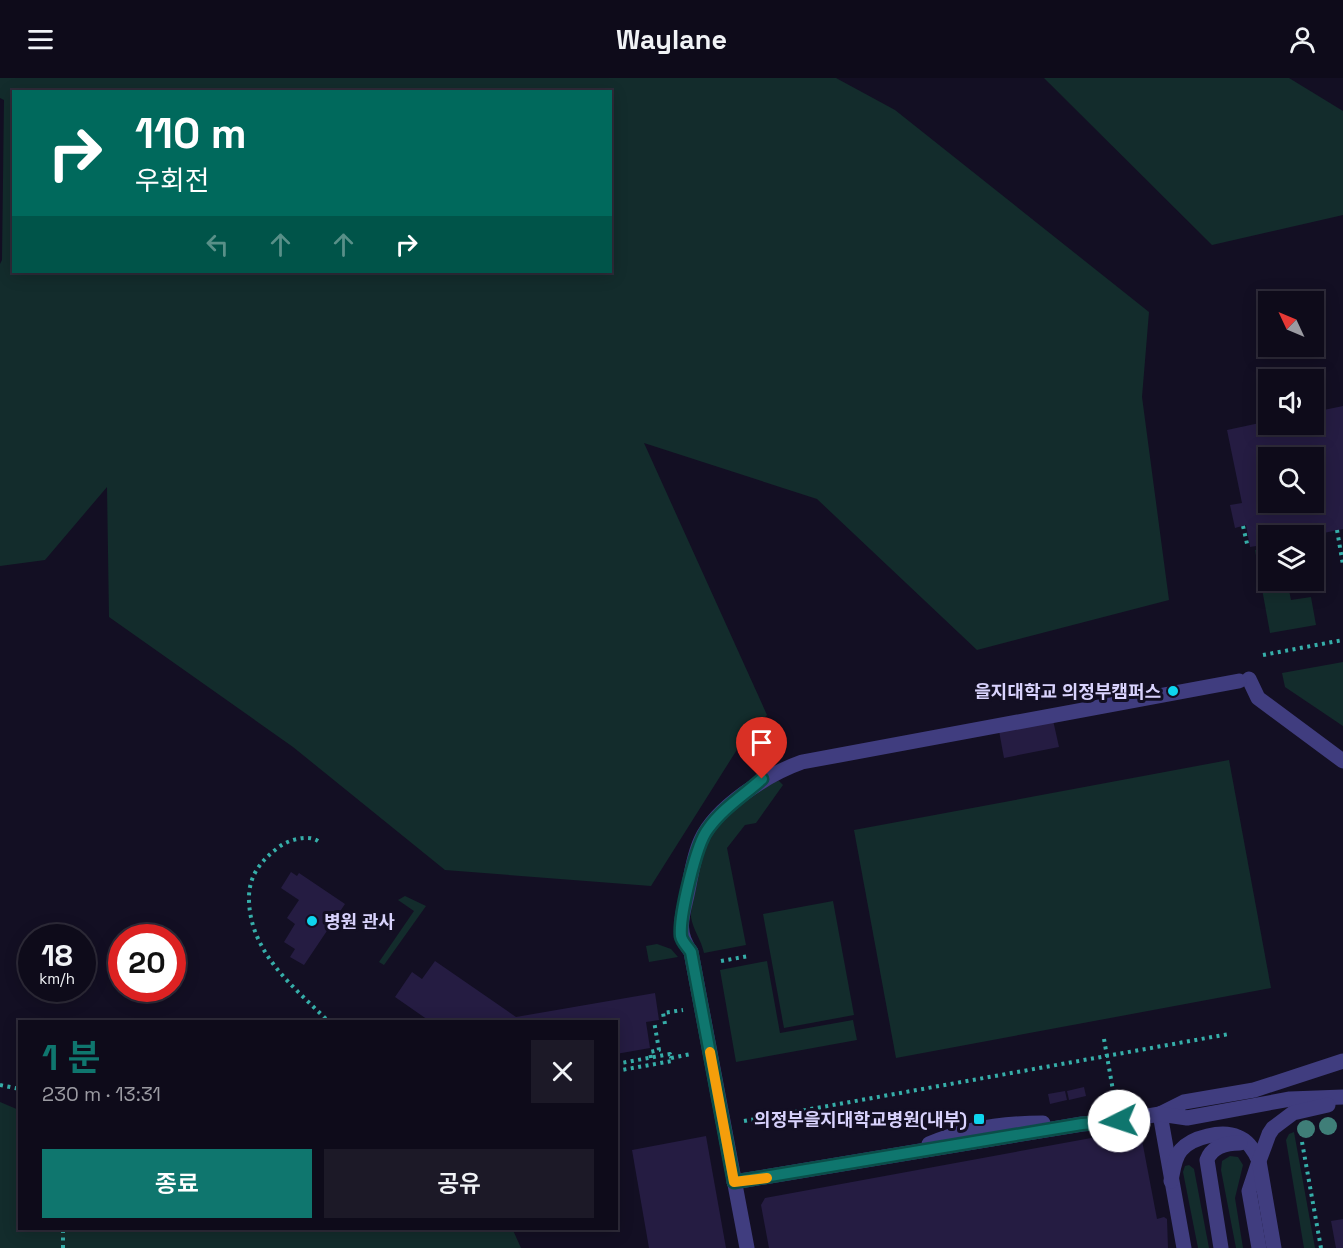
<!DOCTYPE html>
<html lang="ko">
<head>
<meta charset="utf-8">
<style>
  :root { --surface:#0e0b1a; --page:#1c1927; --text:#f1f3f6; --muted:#9b9ba2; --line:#2e2b39; --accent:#0f766e }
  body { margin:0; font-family:"Space Grotesk","Noto Sans KR",sans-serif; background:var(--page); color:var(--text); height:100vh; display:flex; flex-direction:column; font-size:22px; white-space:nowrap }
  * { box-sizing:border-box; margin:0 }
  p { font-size:20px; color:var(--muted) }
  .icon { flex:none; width:33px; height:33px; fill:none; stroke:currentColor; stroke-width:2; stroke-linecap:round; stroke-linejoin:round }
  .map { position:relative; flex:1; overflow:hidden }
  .details { position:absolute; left:18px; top:942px; width:600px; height:210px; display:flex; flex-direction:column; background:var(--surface); border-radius:0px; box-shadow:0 3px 15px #0003,0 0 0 2px var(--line) }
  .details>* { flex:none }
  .hud { position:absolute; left:12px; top:12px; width:600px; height:183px; border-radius:0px; box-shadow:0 3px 15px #0003,0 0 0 2px var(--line); background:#00695c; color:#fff; overflow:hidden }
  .needle { width:39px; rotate:314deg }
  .fabs { position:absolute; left:1258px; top:213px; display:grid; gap:12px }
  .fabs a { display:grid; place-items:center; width:66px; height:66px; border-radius:0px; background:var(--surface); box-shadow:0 3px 15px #0003,0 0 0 2px var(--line); font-size:30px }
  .speed { position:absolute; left:18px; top:846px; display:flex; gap:12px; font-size:30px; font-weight:700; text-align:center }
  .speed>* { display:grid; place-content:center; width:78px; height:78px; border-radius:50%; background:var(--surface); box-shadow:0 3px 15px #0003,0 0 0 2px var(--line); line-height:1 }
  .speed small { font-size:15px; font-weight:400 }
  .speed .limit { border:9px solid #d22; background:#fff; color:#111 }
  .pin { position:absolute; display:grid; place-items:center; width:51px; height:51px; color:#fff; margin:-62px -26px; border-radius:50% 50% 50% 0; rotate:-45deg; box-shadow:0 0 6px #0007 }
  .pin .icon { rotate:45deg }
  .me { position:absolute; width:66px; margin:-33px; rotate:266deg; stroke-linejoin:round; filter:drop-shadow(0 0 4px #0008) }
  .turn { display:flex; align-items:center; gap:21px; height:126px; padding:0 24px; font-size:27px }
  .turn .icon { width:78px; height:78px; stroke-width:2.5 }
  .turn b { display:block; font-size:42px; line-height:51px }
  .lanes { display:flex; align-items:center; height:57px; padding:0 24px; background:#0003; justify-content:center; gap:30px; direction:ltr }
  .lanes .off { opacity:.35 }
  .round { display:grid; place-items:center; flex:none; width:63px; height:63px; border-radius:0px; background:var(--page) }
  .summary { display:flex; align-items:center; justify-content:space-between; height:102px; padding:0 24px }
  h1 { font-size:36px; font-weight:600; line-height:45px; color:var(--accent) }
  .action { display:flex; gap:12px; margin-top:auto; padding:12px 24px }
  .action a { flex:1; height:69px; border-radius:0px; background:var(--accent); color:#fff; font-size:24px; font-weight:600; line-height:69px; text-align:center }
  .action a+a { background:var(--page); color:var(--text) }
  header { display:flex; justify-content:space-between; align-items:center; height:78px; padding:0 24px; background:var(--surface); font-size:27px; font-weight:600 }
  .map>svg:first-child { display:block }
  .green { fill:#132c2c; fill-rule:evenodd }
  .building { fill:#251c42; fill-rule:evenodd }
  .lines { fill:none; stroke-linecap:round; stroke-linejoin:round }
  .path { stroke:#36aea9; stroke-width:4; stroke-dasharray:3 4.5; stroke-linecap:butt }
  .service { stroke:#403d7f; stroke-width:15 }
  .tree { fill:#3f7e78 }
  .route-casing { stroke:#0a4d48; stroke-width:15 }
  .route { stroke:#0f766e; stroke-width:10 }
  .slow { stroke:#f59e0b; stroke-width:10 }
  .poi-dot { fill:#0ed5ee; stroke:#130f23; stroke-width:2 }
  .labels { text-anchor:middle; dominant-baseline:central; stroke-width:6; stroke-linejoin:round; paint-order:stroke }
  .poi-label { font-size:18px; font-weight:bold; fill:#d9d3fd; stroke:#130f23; text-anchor:end }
</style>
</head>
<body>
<header><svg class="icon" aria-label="menu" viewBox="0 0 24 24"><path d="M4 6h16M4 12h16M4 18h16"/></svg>Waylane<svg class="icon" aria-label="person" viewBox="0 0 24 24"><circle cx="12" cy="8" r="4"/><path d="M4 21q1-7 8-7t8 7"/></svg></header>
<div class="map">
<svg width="1343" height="1170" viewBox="0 0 1343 1170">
  <rect width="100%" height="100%" fill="#130f23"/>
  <g class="green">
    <path d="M0,0h836l59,32 254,202 -7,85 27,203 -192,50 -160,-151 -173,-56 123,272 -29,33 -87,138 -206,-16 -152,-123 -184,-130 -2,-130 -62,73 -45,6v-302l2,-4 2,-160 -4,-2zM14,14h596v180h-596z"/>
    <polygon points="1044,0 1289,0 1343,33 1343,137 1212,167"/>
    <polygon points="1269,470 1269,502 1287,503 1291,522 1311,519 1316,547 1270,555 1255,472"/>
    <polygon points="1343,584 1343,648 1285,609 1282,595"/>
    <polygon points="1229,682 1271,910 896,980 854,752"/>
    <path d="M779,703l4,4 -27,38 -11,2 -18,23 19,97 -42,8c-3,-14 -11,-23 -13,-36 0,-15 10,-65 17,-77 12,-20 49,-56 71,-59z"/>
    <polygon points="405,818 426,828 384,887 379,884 414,833 398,822"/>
    <polygon points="833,823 854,937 784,950 763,836"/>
    <polygon points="657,866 671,871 678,879 649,884 646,868"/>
    <polygon points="767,883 780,955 853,942 857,962 736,984 720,892"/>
    <polygon points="0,1024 19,1032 20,1150 512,1150 521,1170 0,1170"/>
    <polygon points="1294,1054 1315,1170 1304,1170 1286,1062 1289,1056"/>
    <polygon points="1230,1078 1238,1079 1243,1087 1235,1120 1243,1170 1236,1170 1221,1092 1222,1083"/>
    <polygon points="1189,1087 1194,1091 1209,1170 1198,1170 1183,1094 1185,1088"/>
  </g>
  <g class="building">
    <path d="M1343,328v123l-34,7h-40v8l-19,3 -4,-22 -11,3 -5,-23 12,-2 -15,-73 42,-9v3h45v-12zM1269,380h45v44h-45z"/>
    <polygon points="1053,642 1059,669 1004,680 999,653"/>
    <polygon points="291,794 297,798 299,795 345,826 304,887 290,879 295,871 284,864 295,846 287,840 299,822 281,810"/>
    <polygon points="435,883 516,939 655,915 659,942 646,944 650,970 616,976 616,944 431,944 395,919 412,894 422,901"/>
    <polygon points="1084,1009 1086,1018 1069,1022 1067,1013"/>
    <polygon points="1065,1013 1067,1022 1050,1026 1048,1016"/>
    <polygon points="1135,1052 1141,1057 1157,1141 1164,1139 1167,1141 1168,1170 769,1170 761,1127 765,1120"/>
    <polygon points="706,1058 726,1170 649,1170 632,1072"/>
    <polygon points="1343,1141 1343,1170 1336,1170 1331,1143"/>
  </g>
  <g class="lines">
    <g class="path">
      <polyline points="1243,448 1248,470"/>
      <polyline points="1337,452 1343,487"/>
      <polyline points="1263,577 1343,562"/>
      <path d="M318,763c-10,-7 -30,-1 -39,6 -19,14 -31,30 -30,54 2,53 45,86 80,121"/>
      <polyline points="721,883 749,878"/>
      <polyline points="665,946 663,935 683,932"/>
      <polyline points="1104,961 1115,1024"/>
      <polyline points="651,980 650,974 659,972 654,943"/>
      <polyline points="616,986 670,976 671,980"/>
      <polyline points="616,993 672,983 671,980 691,976"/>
      <polyline points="0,1007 20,1011"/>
      <polyline points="744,1043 1229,956"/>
      <polyline points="1302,1064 1321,1170"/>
      <polyline points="63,1170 63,1150"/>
    </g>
    <g class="service">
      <polyline points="1249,601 1258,620 1343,683"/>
      <polyline points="1160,1036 1184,1024 1254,1012 1343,983"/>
      <polyline points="1160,1036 1184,1170"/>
      <path d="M929,1066c35,-15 75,-21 114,-21"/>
      <path d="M1171,1103c2,-10 3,-23 10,-31 11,-13 41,-20 57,-13 11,4 17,15 21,24l-10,30 10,57"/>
      <polyline points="734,1104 1082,1046 1118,1043 1160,1036 1187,1040 1290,1021 1343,1019"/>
      <path d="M747,1170l-56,-296c-15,-20 -9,-35 -4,-57 4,-18 6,-38 14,-55 15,-33 67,-66 101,-78l437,-81"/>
      <path d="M1221,1170l-14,-88c5,-14 19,-17 33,-17"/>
      <polyline points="1274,1170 1259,1083 1269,1056 1273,1050 1293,1035 1328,1027"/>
    </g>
  </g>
  <g class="tree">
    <circle cx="1328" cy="1048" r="9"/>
    <circle cx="1306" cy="1051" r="9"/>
  </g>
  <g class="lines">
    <defs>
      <path id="route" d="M762,701c-18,16 -40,30 -54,50 -12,15 -29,88 -27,107 1,6 7,11 10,16l43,230 348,-58 37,-3"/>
    </defs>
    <use href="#route" class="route-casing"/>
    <use href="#route" class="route"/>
    <polyline class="slow" points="710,974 734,1104 767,1100"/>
  </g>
  <g class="poi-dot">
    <circle cx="1173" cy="613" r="6"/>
    <circle cx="312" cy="843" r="6"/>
    <rect x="973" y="1035" width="12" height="12" rx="3"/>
  </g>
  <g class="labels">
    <g class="poi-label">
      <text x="1161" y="613">을지대학교 의정부캠퍼스</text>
      <text x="324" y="843" text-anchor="start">병원 관사</text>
      <text x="967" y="1041">의정부을지대학교병원(내부)</text>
    </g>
  </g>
</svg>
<div class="fabs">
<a><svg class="needle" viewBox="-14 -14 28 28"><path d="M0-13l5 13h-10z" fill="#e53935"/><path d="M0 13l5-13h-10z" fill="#9b9ba2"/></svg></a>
<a><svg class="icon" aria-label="sound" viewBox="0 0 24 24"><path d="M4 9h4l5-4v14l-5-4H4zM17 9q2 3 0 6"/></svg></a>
<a><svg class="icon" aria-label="search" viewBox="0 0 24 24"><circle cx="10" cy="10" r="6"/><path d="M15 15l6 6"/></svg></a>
<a><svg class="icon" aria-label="layers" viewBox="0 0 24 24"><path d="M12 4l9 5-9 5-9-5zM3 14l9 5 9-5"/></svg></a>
</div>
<div class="speed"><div>18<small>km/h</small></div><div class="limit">20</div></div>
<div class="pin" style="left:762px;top:701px;background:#d93025"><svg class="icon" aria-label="arrive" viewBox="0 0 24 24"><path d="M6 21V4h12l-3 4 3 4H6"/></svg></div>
<svg class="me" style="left:1119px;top:1043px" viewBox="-20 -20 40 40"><circle r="19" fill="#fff"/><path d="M0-13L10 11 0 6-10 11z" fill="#0f766e"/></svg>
<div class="hud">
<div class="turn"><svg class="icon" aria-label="right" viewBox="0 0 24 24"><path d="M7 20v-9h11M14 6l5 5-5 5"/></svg><div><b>110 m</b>우회전</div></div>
<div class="lanes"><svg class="icon off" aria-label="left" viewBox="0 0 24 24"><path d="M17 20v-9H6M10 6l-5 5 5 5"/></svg><svg class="icon off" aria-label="ahead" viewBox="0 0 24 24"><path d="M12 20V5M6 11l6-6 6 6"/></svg><svg class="icon off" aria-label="ahead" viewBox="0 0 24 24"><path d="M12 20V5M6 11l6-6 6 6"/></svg><svg class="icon" aria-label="right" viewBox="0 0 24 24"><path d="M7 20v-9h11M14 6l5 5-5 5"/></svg></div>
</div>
<section class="details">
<div class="summary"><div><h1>1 분</h1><p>230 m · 13:31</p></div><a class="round"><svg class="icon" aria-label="close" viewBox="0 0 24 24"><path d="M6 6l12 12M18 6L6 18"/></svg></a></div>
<div class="action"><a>종료</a><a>공유</a></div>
</section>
</div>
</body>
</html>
